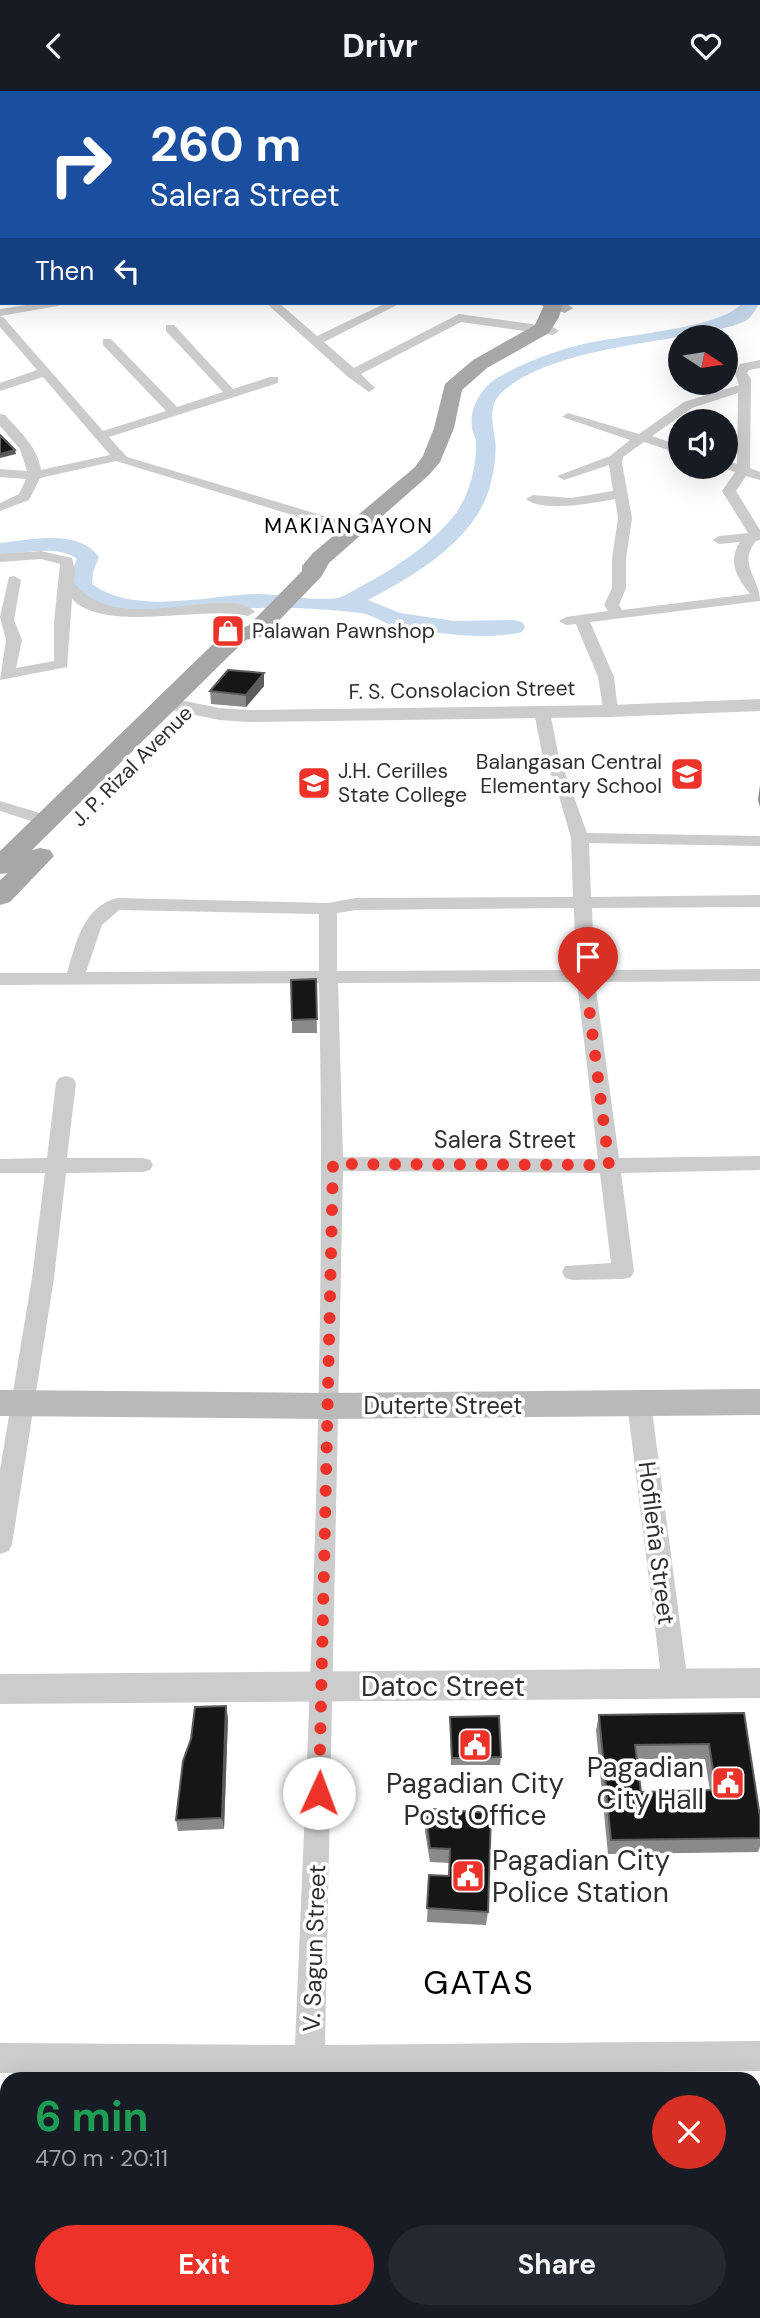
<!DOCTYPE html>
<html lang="en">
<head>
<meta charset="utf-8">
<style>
  :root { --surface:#171b24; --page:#242831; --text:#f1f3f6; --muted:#9ea1a6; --accent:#ed3329 }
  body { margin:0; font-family:"DM Sans",sans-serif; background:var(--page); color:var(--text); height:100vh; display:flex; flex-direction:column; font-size:26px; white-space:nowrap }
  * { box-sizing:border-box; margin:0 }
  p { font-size:23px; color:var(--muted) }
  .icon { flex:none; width:38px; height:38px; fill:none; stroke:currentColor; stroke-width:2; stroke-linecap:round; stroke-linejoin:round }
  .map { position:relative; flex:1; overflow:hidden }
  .panel { position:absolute; left:0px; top:1981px; width:761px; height:247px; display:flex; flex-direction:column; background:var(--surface); border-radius:21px 21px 0 0; box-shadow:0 7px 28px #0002 }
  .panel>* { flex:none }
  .hud { position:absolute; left:0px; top:0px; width:761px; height:214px; box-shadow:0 7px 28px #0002; background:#1a4fa0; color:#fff; overflow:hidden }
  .needle { width:46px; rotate:102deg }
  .controls { position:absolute; left:668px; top:234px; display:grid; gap:14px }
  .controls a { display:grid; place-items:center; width:70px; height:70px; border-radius:50%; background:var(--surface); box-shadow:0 7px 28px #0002; font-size:35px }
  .pin { position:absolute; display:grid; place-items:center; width:60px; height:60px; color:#fff; margin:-72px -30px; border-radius:50% 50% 50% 0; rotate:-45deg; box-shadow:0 0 7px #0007 }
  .pin .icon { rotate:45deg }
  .me { position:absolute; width:77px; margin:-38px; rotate:2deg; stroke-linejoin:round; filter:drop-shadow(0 0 5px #0008) }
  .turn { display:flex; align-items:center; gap:24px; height:147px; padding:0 35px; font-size:32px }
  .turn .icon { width:91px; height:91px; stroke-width:2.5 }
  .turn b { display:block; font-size:49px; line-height:60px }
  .then { display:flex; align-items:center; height:66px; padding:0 35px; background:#0003; gap:14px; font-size:26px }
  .round { display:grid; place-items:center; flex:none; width:74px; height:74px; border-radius:37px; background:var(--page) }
  .head { display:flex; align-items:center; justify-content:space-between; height:119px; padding:0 35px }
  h1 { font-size:42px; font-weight:700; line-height:52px; color:#1e9e55 }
  .action { display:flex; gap:14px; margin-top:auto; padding:14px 35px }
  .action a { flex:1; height:80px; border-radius:42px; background:var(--accent); color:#fff; font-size:28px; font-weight:700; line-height:80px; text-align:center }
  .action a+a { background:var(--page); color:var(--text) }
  header { display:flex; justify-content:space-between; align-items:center; height:91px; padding:0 35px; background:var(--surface); font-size:32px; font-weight:700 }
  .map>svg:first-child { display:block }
  .green { fill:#e3eddc }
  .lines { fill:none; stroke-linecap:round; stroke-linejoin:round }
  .river { fill:#c7daed; fill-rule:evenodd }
  .minor { fill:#ccc; fill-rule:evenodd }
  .tertiary { fill:#ccc; fill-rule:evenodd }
  .secondary { fill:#b9b9b9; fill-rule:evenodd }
  .primary { fill:#a7a7a7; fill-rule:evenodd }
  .wall { fill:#8a8a8a; fill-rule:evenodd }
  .shaded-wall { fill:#5c5c5c }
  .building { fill:#161616; stroke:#5c5c5c; stroke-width:2; fill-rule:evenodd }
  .route { stroke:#ed3329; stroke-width:12; stroke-dasharray:0 21.6 }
  .labels { text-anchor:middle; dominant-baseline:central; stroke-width:7; stroke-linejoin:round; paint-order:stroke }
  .far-neighbourhood-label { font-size:21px; letter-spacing:2px; fill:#000; stroke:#fff }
  .far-poi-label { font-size:21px; fill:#2f2f2f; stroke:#fff; text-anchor:start }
  .far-street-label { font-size:21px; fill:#2f2f2f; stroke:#fff }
  .street-label { font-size:24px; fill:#2f2f2f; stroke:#fff }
  .near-street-label { font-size:28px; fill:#2f2f2f; stroke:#fff }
  .near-poi-label { font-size:28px; fill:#2f2f2f; stroke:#fff; text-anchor:end }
  .near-quarter-label { font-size:33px; letter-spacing:2px; fill:#000; stroke:#fff }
</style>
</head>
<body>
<header><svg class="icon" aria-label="back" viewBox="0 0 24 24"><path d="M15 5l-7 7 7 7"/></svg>Drivr<svg class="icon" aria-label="heart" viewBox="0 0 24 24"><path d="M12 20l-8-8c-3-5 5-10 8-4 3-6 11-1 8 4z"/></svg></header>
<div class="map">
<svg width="760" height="2227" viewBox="0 0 760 2227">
  <rect width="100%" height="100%" fill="#fff"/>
  <polygon class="green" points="754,2006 760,2006 760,2227 569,2227 569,2221 754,2221"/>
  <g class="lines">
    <path class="river" d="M742,212h18c-4,5 -8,14 -13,17 -12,7 -43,13 -57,15 -54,10 -139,18 -183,53 -20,15 -15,30 -12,52 2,11 -1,31 -4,42 -12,56 -77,94 -123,118l32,13 54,8 60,-1 8,2 3,5 -3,5c-37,9 -90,1 -127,-6 -13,-3 -23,-12 -35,-13 -33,-4 -68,-6 -102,-5 -55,0 -97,14 -153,-3 -7,-2 -15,-3 -21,-6 -18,-10 -14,-24 -7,-40 -21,-15 -54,-5 -77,-4v-12c30,-3 78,-15 99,14l-6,15 -1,12c43,32 116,11 166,10 24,0 56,8 79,4 6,-1 14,-6 19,-9 36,-19 71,-41 97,-72 16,-19 24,-51 23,-75 0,-5 -4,-10 -4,-15 -3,-19 10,-40 25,-49 24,-14 52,-25 79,-32 37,-11 145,-16 166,-43z"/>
    <g class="minor">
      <polygon points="105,0 115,0 103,2"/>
      <polygon points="197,0 209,0 211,2 199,2"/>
      <rect x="0" y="122" width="2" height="6"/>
      <path d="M39,212h25l-6,3 -58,10 4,2 99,113 63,-20 -63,-66v-6h8l66,68 46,-15 -57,-61v-6h8l59,64 37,-12h8v6l-169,54 18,20 244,73v6h-10l-245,-75 -76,17 -11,22 -29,11v-8l19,-9 7,-15 -26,-2v-8l27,2 -7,-22 -20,-23v-12l5,1c14,16 33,32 36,55l69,-15 -67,-78 -43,14v-8l37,-13 -37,-43v-18z"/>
      <polygon points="266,212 279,212 317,245 386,212 401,212 324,251 354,277 459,223 553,236 559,240 553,244 461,231 361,283 375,297 369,301 348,286"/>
      <path d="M760,269v8l-11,2 -2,3 4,6 -1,89 10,4v8l-14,-4 -10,15 24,39v10l-4,1c-19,23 4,37 4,60l-170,21 24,55 4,34 -2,3h-12l-6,-37 -22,-53 -10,1 -7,-4 7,-4 42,-6 -4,-6 8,-17v-29l6,-41 -3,-19c-22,4 -72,14 -89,0l7,-4 38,3 42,-7 -4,-26 -45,15 -7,-4 53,-20 20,-16 -68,-23 6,-4 71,21 45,-32 55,-17 -4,-12 5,-9zM738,302l-1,71 -11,-3v6h-5l14,5 -13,19 26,42 -29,3 -7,4 7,4 21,-2c-13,20 -3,35 10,52l-128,16 -3,-5 7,-17v-29l6,-41 -10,-55 1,-6 21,-15 37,12v-8l-29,-10 40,-28z"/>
      <path d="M41,460l31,7 3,13 -1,11c41,58 153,0 181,30l-7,4c-44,-11 -143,18 -176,-17l-5,68 -67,13 6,-40 -6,-23 9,-40 5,-1 7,4 -7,40 8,20 -6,28 38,-7v-39l6,-58 -19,-5 -41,3v-8z"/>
      <path d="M542,616l8,5 8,41 29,80 173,3v10l-171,-3 2,54 169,-2v12l-168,1 2,62 166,-1v12l-165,1 24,176 141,-2v14l-139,3 13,98 -3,6 -8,2 -50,1 -8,-2 -3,-6 3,-6 46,-3 -11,-90 -257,-2 -18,874 435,-4v30l-436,4v4h-30v-4l-294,-2v-30l295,2c15,-353 32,-708 24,-1062l-319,2v-12h67c9,-30 16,-66 50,-75l211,5 28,-5 217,-1 -2,-59 -14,-49 -15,-36 -8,-41zM574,817l2,62 -239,1v-58l19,-3zM119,819l200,4v57l-233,1 16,-47zM577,891l21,177 -255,-2 -5,-174z"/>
      <polygon points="0,710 53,726 56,730 47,735 0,720"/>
      <polygon points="66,985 73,987 76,992 67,1067 143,1067 150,1069 153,1074 150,1079 143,1081 66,1082 54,1187 12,1453 9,1460 0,1463 0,1379 32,1187 45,1082 0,1082 0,1068 47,1067 56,992 59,987"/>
      <polygon points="639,1303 647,1305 651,1312 688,1593 684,1601 675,1605 666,1601 662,1593 627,1312 631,1305"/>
      <rect x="284" y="2221" width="32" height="6"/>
    </g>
    <g class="tertiary">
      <polygon points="165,606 219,617 248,619 610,614 760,608 760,620 610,626 248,631 219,629 158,616 155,612 158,608"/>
      <polygon points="760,1577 760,1607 0,1613 0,1583"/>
    </g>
    <g class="secondary">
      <rect x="0" y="37" width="2" height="8"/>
      <polygon points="540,212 565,212 573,217 565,222 542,215"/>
      <polygon points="760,1298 760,1324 327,1328 0,1325 0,1299 327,1302"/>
    </g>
    <g class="primary">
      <rect x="626" y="0" width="14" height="2"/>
      <polygon points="545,212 563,212 559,226 549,242 487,277 462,299 454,337 440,371 429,384 329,472 321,486 264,545 246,549 229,565 32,759 40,757 50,759 54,765 10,811 0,814 0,789 8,782 0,783 0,760 211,555 230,539 248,535 302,480 302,475 313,462 415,376 423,365 434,337 445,293 473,269 535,234"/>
    </g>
  </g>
  <g class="wall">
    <polygon points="264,582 264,595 246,616 211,613 210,600"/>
    <polygon points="760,694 760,716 758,709"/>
    <polygon points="316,888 317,942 292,942 292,929"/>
    <path d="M744,1622l16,104v30l-2,5 -150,2 -12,-124 3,-15zM637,1668h68l5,32 -69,1z"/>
    <polygon points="450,1626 501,1666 500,1674 451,1674"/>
    <polygon points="228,1627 224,1738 178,1740 176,1729"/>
    <polygon points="432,1718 488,1821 486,1834 427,1831 429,1784 449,1785 449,1772 430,1771 425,1741 426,1727"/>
  </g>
  <g class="shaded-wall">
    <polygon points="15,359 16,363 0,367 0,363"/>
    <polygon points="264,582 264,595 246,616 246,604"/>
    <polygon points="226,1615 228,1627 224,1738 222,1727"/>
  </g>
  <g class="building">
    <polygon points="0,344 15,359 0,363"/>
    <polygon points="228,579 264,582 246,604 210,600"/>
    <polygon points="316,888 317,928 292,929 291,889"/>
    <polygon points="226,1615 222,1727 176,1729 183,1670 191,1648 195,1616"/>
    <path d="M744,1622l16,104v21l-149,2 -12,-125zM709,1653l7,46 -75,2 -6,-47z"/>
    <polygon points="499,1625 501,1666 452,1667 450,1626"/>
    <polygon points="432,1718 491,1722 488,1821 427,1817 429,1784 449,1785 450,1758 430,1757 426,1727"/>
    <polygon points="367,2221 562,2221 562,2227 368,2227"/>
  </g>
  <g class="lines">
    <polyline class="route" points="319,1702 333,1073 609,1074 588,908"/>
  </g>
  <defs>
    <symbol id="shop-square" viewBox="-11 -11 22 22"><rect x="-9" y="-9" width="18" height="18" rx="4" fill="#ed3329" stroke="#fff"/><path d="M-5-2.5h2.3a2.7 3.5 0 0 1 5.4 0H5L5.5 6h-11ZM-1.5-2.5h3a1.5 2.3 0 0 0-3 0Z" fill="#fff"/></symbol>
    <symbol id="school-square" viewBox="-11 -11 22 22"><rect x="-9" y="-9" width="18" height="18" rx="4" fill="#ed3329" stroke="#fff"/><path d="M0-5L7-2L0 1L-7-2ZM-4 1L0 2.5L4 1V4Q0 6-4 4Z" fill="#fff"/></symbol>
    <symbol id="university-square" viewBox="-11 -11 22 22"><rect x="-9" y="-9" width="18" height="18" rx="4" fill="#ed3329" stroke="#fff"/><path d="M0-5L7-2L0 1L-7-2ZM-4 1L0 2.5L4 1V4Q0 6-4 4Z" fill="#fff"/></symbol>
    <symbol id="civic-square" viewBox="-11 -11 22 22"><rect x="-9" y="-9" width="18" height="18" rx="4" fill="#ed3329" stroke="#fff"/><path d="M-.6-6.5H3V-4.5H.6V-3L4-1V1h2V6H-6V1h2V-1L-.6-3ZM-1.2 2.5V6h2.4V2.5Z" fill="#fff"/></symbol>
  </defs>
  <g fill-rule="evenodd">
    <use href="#shop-square" x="209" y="521" width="38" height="38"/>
    <use href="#school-square" x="668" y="664" width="38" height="38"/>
    <use href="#university-square" x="295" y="673" width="38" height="38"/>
    <use href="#civic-square" x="456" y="1635" width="38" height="38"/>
    <use href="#civic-square" x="709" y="1673" width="38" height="38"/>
    <use href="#civic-square" x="449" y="1766" width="38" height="38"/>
  </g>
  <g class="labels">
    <g class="far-neighbourhood-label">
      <text x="349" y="435">MAKIANGAYON</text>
    </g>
    <g class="far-poi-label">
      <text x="252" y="540">Palawan Pawnshop</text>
      <text x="662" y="671" text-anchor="end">Balangasan Central<tspan x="662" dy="24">Elementary School</tspan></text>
      <text x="338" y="680">J.H. Cerilles<tspan x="338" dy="24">State College</tspan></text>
    </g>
    <g class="far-street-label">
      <text transform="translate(462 599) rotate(-1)">F. S. Consolacion Street</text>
      <text transform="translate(132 675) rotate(-45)">J. P. Rizal Avenue</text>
    </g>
    <g class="street-label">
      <text x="505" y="1048">Salera Street</text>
      <text x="443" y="1314">Duterte Street</text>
      <text transform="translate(657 1452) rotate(83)">Hofileña Street</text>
      <text transform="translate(314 1857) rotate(-88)">V. Sagun Street</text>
    </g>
    <g class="near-street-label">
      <text x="443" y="1595">Datoc Street</text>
    </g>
    <g class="near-poi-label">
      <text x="704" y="1676">Pagadian<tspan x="704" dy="32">City Hall</tspan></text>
      <text x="475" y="1692" text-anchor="middle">Pagadian City<tspan x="475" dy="32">Post Office</tspan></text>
      <text x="492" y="1769" text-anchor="start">Pagadian City<tspan x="492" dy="32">Police Station</tspan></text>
    </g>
    <g class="near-quarter-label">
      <text x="479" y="1891">GATAS</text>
    </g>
  </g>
</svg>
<div class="controls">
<a><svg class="needle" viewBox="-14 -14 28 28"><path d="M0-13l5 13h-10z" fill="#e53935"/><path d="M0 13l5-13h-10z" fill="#9ea1a6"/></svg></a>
<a><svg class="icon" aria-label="sound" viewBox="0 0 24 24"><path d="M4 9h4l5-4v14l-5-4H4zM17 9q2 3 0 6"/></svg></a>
</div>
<div class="pin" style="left:588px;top:908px;background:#d93025"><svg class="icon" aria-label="arrive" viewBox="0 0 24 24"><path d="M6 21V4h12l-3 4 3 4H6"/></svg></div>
<svg class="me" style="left:319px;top:1702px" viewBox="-20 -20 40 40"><circle r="19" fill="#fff"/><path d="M0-13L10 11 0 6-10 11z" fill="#ed3329"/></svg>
<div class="hud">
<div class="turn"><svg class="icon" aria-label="right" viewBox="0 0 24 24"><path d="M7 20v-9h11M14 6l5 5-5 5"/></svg><div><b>260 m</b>Salera Street</div></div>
<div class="then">Then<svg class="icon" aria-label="left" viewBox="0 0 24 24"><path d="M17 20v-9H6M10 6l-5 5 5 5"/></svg></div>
</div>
<section class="panel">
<div class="head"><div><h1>6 min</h1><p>470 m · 20:11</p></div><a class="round" style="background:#d93025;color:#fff"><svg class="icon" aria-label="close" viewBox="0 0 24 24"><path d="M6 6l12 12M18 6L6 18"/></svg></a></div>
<div class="action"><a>Exit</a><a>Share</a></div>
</section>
</div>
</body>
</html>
